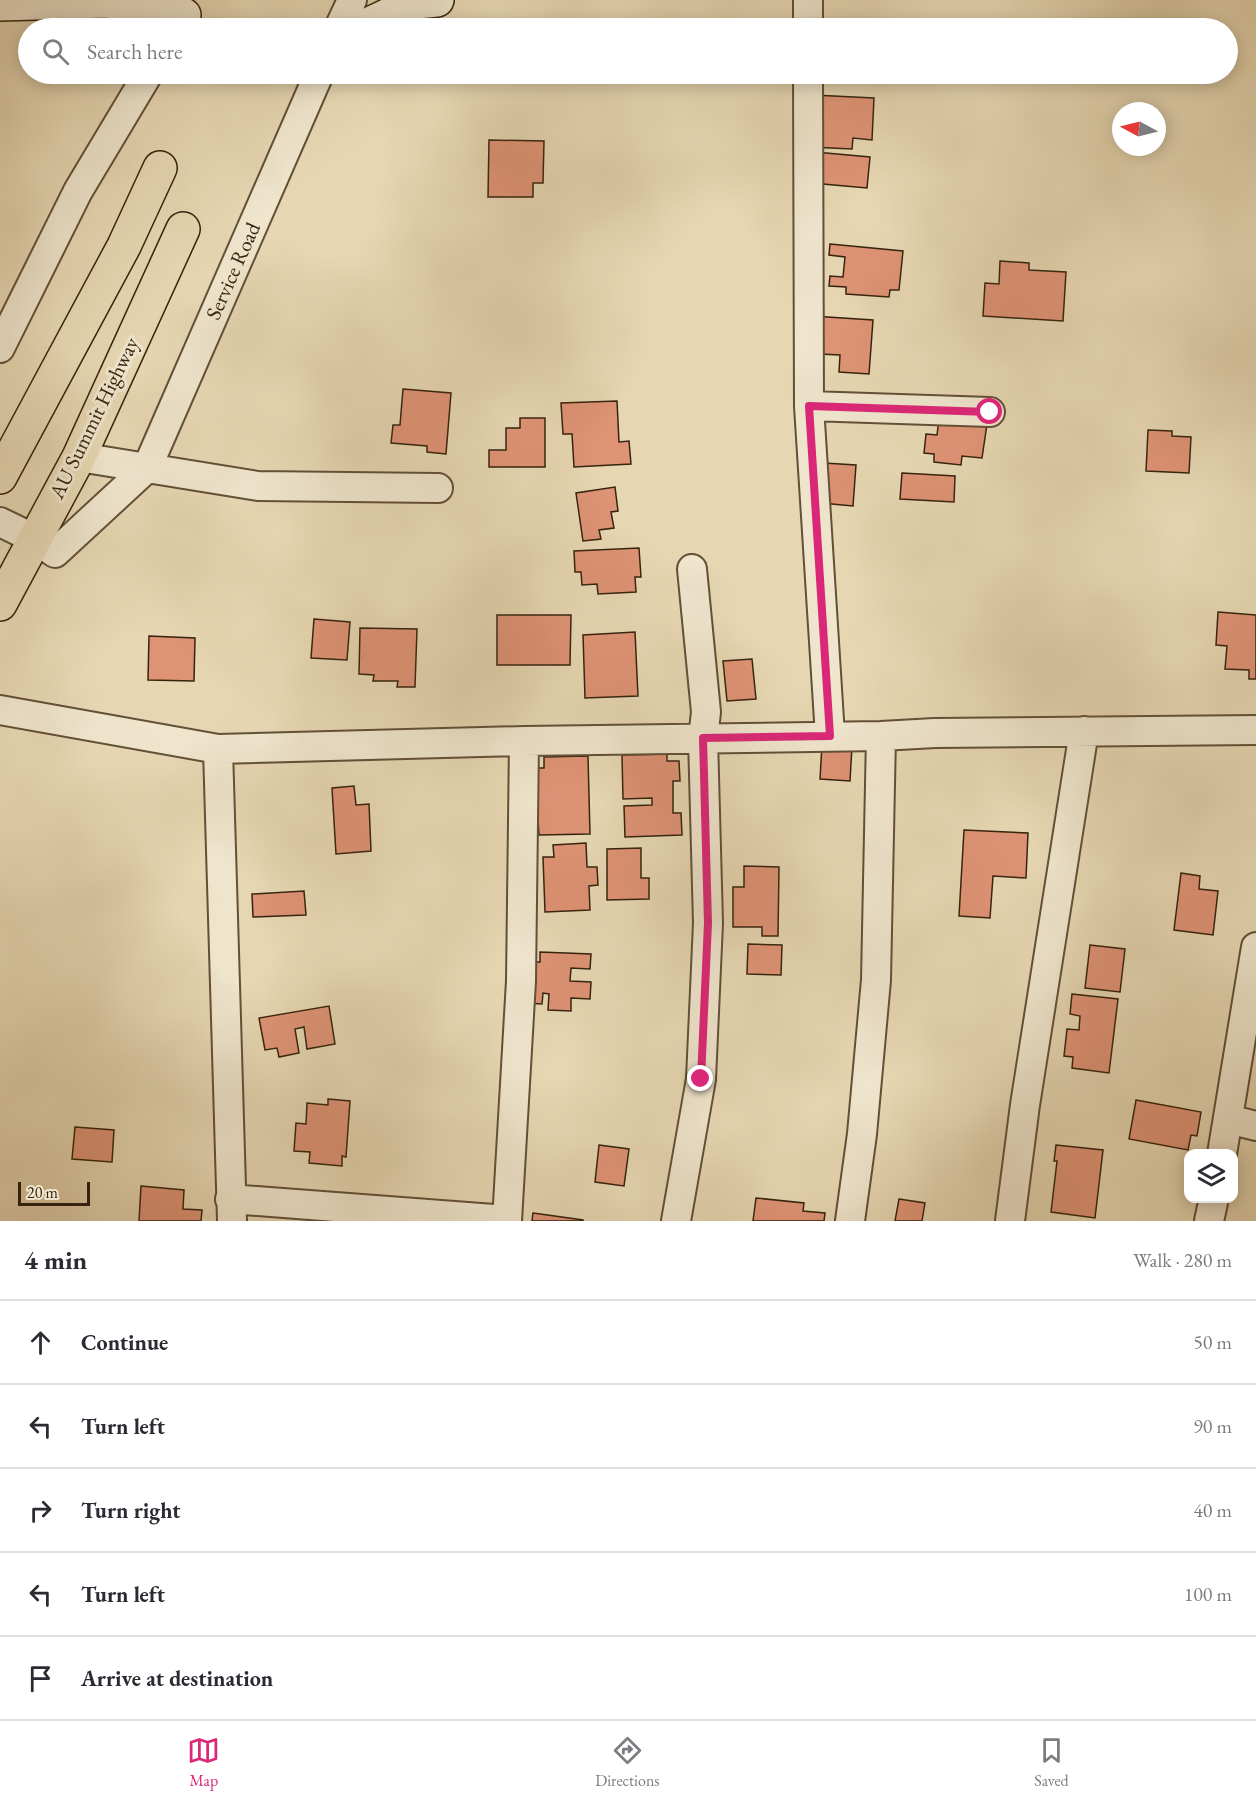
<!DOCTYPE html>
<html lang="en">
<head>
<meta charset="utf-8">
<style>
  body { margin:0; font-family:"EB Garamond",serif; background:#f7f7f7; color:#2b2b33 }
  .controls { position:absolute; right:18px; bottom:18px; display:grid; overflow:hidden; border-radius:12px; box-shadow:0 3px 15px #0003 }
  .controls button { width:54px; height:54px; display:grid; place-items:center; padding:0; border:0; border-bottom:2px solid #e1e1e2; background:#fff; color:#2b2b33; font:30px sans-serif }
  .compass { position:absolute; left:1112px; top:102px; width:54px; height:54px; border-radius:50%; background:#fff; box-shadow:0 3px 15px #0003; rotate:277deg }
  .scale { position:absolute; left:18px; bottom:15px; width:72px; box-sizing:border-box; padding-left:6px; border:3px solid #36230e; border-top:0; font-size:16px; line-height:21px; white-space:nowrap; color:#36230e; -webkit-text-stroke:4px #efe5cd; paint-order:stroke }
  .stop { position:absolute; width:18px; height:18px; margin:-14px; border:4px solid #db2777; border-radius:50%; background:#fff }
  .stop.end { background:#db2777; border-color:#fff; box-shadow:0 2px 6px #0008 }
  .list { margin:0; padding:0; list-style:none }
  h2 { display:flex; justify-content:space-between; align-items:center; height:78px; margin:0; padding:0 24px; font-size:26px }
  h2 small { font-size:20px; font-weight:400; color:#7c7c81 }
  .list li { display:grid; grid-template-columns:39px 1fr auto; gap:18px; align-items:center; box-sizing:border-box; height:84px; padding:0 24px; border-top:2px solid #e1e1e2 }
  .list b { display:block; font-size:22px; white-space:nowrap }
  .list em { font-size:20px; font-style:normal; color:#7c7c81 }
  .icon { flex:none; width:33px; height:33px; fill:none; stroke:currentColor; stroke-width:2; stroke-linecap:round; stroke-linejoin:round }
  .map { position:relative; flex:none; width:1256px; height:1221px; overflow:hidden }
  .search { position:absolute; background:#fff; box-shadow:0 3px 15px #0003; left:18px; right:18px; top:18px; height:66px; display:flex; align-items:center; gap:15px; box-sizing:border-box; padding:0 21px; border-radius:33px; color:#7c7c81; font-size:22px }
  .sheet { height:498px; background:#fff }
  nav { display:flex; justify-content:space-around; align-items:center; box-sizing:border-box; height:84px; border-top:2px solid #e1e1e2; background:#fff; font-size:16px; color:#7c7c81 }
  nav a { display:grid; justify-items:center; gap:3px }
  nav .on { color:#db2777 }
  .map>svg:first-child { display:block }
  .building { fill:#de9375; stroke:#36230e; stroke-width:1.5 }
  .lines { fill:none; stroke-linecap:round; stroke-linejoin:round }
  .street-casing { stroke:#625037; stroke-width:32 }
  .secondary-casing { stroke:#36230e; stroke-width:36 }
  .primary-casing { stroke:#36230e; stroke-width:36 }
  .street { stroke:#efe5cd; stroke-width:28 }
  .secondary { stroke:#efe5cd; stroke-width:33 }
  .primary { stroke:#e6d7b2; stroke-width:33 }
  .route { stroke:#db2777; stroke-width:8 }
  .labels { text-anchor:middle; stroke-width:6; stroke-linejoin:round; paint-order:stroke }
  .street-label { font-size:21px; fill:#36230e; stroke:#efe5cd }
</style>
</head>
<body>
<div class="map">
<svg width="1256" height="1221" viewBox="0 0 1256 1221">
  <rect width="100%" height="100%" fill="#e6d7b2"/>
  <filter id="stains"><feTurbulence type="fractalNoise" baseFrequency=".00333" numOctaves="4"/><feColorMatrix values="0 0 0 0 .2 0 0 0 0 .09 0 0 0 0 .02 0 0 0 .5 -.17"/></filter>
  <radialGradient id="worn" r=".72"><stop offset=".6" stop-color="#630" stop-opacity="0"/><stop offset="1" stop-color="#630" stop-opacity=".3"/></radialGradient>
  <path class="building" d="M813 95 874 98 872 140 853 138 852 149 810 147Z
    M489 140 544 141 543 183H533V197H488Z
    M815 152 870 157 867 188 812 183Z
    M830 244 903 251 899 290H890L889 297 846 294V287L829 286 830 276 843 277 845 257 829 255Z
    M1000 261 1029 263V270L1066 272 1063 321 983 316 985 283 999 284Z
    M812 316 873 320 869 374 839 372 840 355 820 354Z
    M403 389 451 393 446 454 427 452V446L391 443 393 425H400Z
    M617 401 619 442 629 441 631 464 574 467 572 434H563L561 403Z
    M520 418H545V467H489V450H506V428H520Z
    M939 419 987 424 982 458 962 456 961 465 934 462V454L924 453 926 434 937 435Z
    M1148 430 1172 431V436L1191 437 1189 473 1146 471Z
    M824 463 856 465 853 506 821 503Z
    M902 473 955 476 954 502 900 499Z
    M615 487 618 511 611 512 614 528 599 530 601 539 583 541 576 493Z
    M639 548 641 577H635L636 592 598 594 597 584 582 585 581 572H575L574 551Z
    M1218 612 1256 615V679H1249V670L1225 669 1227 646 1216 645Z
    M497 615H571L570 665H497Z
    M314 619 350 622 347 660 311 658Z
    M360 628 417 629 415 687H397L398 681H373L374 675 359 674Z
    M635 632 638 696 585 698 583 635Z
    M149 636 195 638 194 681 148 680Z
    M752 659 756 699 727 701 723 661Z
    M822 744 852 746 850 781 820 779Z
    M667 754V761H679L680 781H673V813H681L682 835 625 837 624 806 652 805V798L623 799 622 755Z
    M588 756 590 834 539 835 538 820 532 821 531 768H544V757Z
    M354 786 356 805 369 804 371 851 336 854 332 788Z
    M964 830 1028 833 1026 878 993 876 990 918 959 916Z
    M586 843 587 867H597L598 885 589 886 590 910 545 912 543 857H554L553 845Z
    M641 848V878H649V899L607 900V849Z
    M744 866 779 867 778 936H762V927H733V887H744Z
    M1181 873 1200 876 1199 889 1218 891 1213 935 1174 930Z
    M304 891 306 915 253 917 252 894Z
    M748 944 782 945 781 975 747 974Z
    M1090 945 1125 949 1120 992 1085 988Z
    M540 952 591 954 590 969 571 968 570 981 591 982 590 999 571 998V1011L548 1010 549 994 543 993 542 1004 527 1003 530 962H540Z
    M1072 994 1118 999 1109 1073 1072 1068 1073 1057 1064 1056 1067 1029 1079 1030 1080 1016 1070 1014Z
    M329 1006 335 1044 307 1049 304 1027 295 1029 299 1053 279 1057 277 1048 265 1050 259 1018Z
    M328 1099 350 1101 346 1157 342 1156V1166L309 1163 310 1152 294 1151 296 1123 306 1124 307 1103 328 1105Z
    M1136 1100 1201 1112 1197 1136 1191 1135 1188 1150 1129 1139Z
    M75 1127 114 1130 112 1162 72 1159Z
    M599 1145 629 1149 624 1186 595 1182Z
    M1056 1145 1103 1150 1095 1218 1051 1212 1057 1161H1054Z
    M141 1186 184 1190 183 1209 202 1210 201 1221H139Z
    M756 1198 804 1203 803 1211 825 1213 824 1221H753Z
    M899 1199 925 1203 922 1221H895Z
    M533 1213 583 1220V1221H532Z"/>
  <g class="lines">
    <g class="street-casing">
      <path id="street" d="M808 0V28
        M339 28 352 0
        M808 74 809 406 830 736
        M0 348 78 191 148 74
        M809 406 990 412
        M79 457 258 486 438 488
        M0 522 35 539 55 553 147 468 319 74
        M0 710 218 749 524 741 881 736 935 733 1256 730
        M218 749 232 1221
        M1228 1119 1256 1126
        M1222 1154 1256 947
        M230 1199 507 1220
        M507 1221 521 981 524 741
        M676 1221 701 1079 708 923 703 738 706 712 692 569
        M850 1221 862 1134 876 980 881 736
        M1010 1221 1025 1105 1084 731
        M1209 1221 1214 1198"/>
    </g>
    <g class="secondary-casing">
      <path id="secondary" d="M0 4 107 1 184 15
        M361 28 416 2 437 0"/>
    </g>
    <g class="primary-casing">
      <path id="primary" d="M0 477 124 246 160 168
        M0 604 79 457 183 229"/>
    </g>
    <use href="#street" class="street"/>
    <use href="#secondary" class="secondary"/>
    <use href="#primary" class="primary"/>
  </g>
  <g class="lines">
    <path class="route" d="M701 1079 708 923 703 738 830 736 809 406 990 412"/>
  </g>
  <g class="labels">
    <g class="street-label">
      <text transform="translate(233 271) rotate(-66)" y="7">Service Road</text>
      <text transform="translate(94 418) rotate(-64)" y="7">AU Summit Highway</text>
    </g>
  </g>
  <rect width="100%" height="100%" filter="url(#stains)"/>
  <rect width="100%" height="100%" fill="url(#worn)"/>
</svg>
<div class="controls">
<button><svg class="icon" aria-label="layers" viewBox="0 0 24 24"><path d="M12 4l9 5-9 5-9-5zM3 14l9 5 9-5"/></svg></button>
</div>
<svg class="compass" viewBox="-18 -18 36 36"><path d="M0-13l5 13h-10z" fill="#e53935"/><path d="M0 13l5-13h-10z" fill="#7c7c81"/></svg>
<div class="scale">20 m</div>
<div class="stop" style="left:990px;top:412px"></div>
<div class="stop end" style="left:701px;top:1079px"></div>
<div class="search"><svg class="icon" aria-label="search" viewBox="0 0 24 24"><circle cx="10" cy="10" r="6"/><path d="M15 15l6 6"/></svg>Search here</div>
</div>
<section class="sheet">
<h2>4 min<small>Walk · 280 m</small></h2>
<ul class="list">
<li><svg class="icon" aria-label="ahead" viewBox="0 0 24 24"><path d="M12 20V5M6 11l6-6 6 6"/></svg><div><b>Continue</b></div><em>50 m</em></li>
<li><svg class="icon" aria-label="left" viewBox="0 0 24 24"><path d="M17 20v-9H6M10 6l-5 5 5 5"/></svg><div><b>Turn left</b></div><em>90 m</em></li>
<li><svg class="icon" aria-label="right" viewBox="0 0 24 24"><path d="M7 20v-9h11M14 6l5 5-5 5"/></svg><div><b>Turn right</b></div><em>40 m</em></li>
<li><svg class="icon" aria-label="left" viewBox="0 0 24 24"><path d="M17 20v-9H6M10 6l-5 5 5 5"/></svg><div><b>Turn left</b></div><em>100 m</em></li>
<li><svg class="icon" aria-label="arrive" viewBox="0 0 24 24"><path d="M6 21V4h12l-3 4 3 4H6"/></svg><div><b>Arrive at destination</b></div></li>
</ul>
</section>
<nav>
<a class="on"><svg class="icon" aria-label="map" viewBox="0 0 24 24"><path d="M3 6l6-2 6 2 6-2v14l-6 2-6-2-6 2zM9 4v14M15 6v14"/></svg>Map</a>
<a><svg class="icon" aria-label="directions" viewBox="0 0 24 24"><path d="M12 3l9 9-9 9-9-9zM9 14v-3h6M13 9l2 2-2 2"/></svg>Directions</a>
<a><svg class="icon" aria-label="saved" viewBox="0 0 24 24"><path d="M7 4h10v16l-5-4-5 4z"/></svg>Saved</a>
</nav>
</body>
</html>
